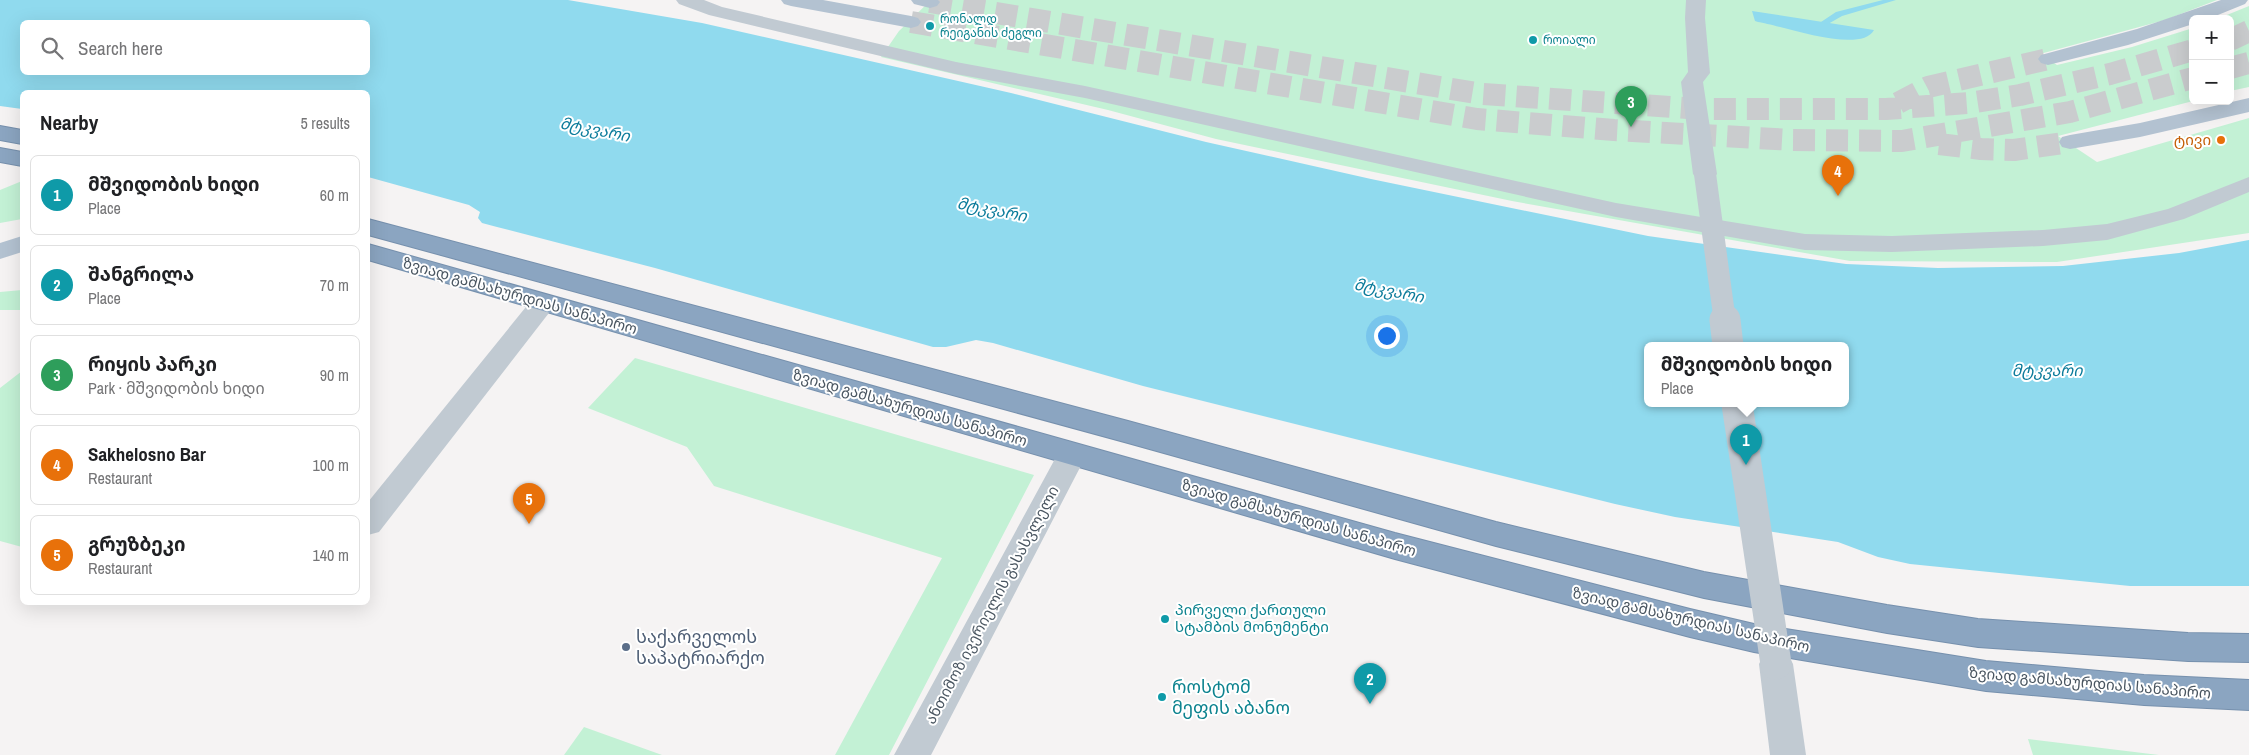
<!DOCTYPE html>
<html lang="en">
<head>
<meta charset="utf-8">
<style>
  body { margin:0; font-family:"Archivo Narrow","Noto Sans Georgian",sans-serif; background:#f2f2f2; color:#202124 }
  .controls { position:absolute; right:15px; top:15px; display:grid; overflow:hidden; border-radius:8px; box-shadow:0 5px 20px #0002 }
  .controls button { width:45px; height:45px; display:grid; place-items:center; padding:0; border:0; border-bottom:1px solid #e0e0e0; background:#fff; color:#202124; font:25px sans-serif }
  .you { position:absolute; left:1386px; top:335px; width:18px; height:18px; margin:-12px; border:4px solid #fff; border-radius:50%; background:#1a73e8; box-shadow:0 0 0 8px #1a73e833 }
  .badge { display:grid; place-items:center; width:32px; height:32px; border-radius:50%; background:#0b8043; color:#fff; font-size:16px; font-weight:700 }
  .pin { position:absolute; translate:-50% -41px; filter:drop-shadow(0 1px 2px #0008) }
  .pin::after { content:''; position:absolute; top:26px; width:18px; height:15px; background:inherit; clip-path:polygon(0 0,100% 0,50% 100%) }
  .popup { position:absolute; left:1644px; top:342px; width:205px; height:65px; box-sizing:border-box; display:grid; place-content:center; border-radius:8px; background:#fff; filter:drop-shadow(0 1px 4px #0005); font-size:16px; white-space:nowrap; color:#757577 }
  .popup b { font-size:19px; color:#202124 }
  .popup::after { content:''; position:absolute; left:50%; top:100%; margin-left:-10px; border:10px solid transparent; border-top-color:#fff }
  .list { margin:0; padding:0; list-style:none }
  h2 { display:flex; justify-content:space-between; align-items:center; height:65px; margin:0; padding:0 20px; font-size:21px }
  h2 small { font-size:16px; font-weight:400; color:#757577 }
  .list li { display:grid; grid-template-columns:32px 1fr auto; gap:15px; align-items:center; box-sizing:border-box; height:80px; margin:0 10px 10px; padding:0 10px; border:1px solid #e0e0e0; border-radius:8px }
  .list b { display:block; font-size:19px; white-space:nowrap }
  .list p { margin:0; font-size:16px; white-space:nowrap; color:#757577 }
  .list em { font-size:16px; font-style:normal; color:#757577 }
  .icon { flex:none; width:28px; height:28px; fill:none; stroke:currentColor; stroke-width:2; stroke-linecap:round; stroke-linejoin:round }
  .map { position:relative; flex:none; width:2249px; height:755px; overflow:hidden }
  .search { position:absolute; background:#fff; box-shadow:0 5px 20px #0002; left:20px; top:20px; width:350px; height:55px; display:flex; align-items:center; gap:12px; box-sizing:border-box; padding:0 18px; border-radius:8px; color:#757577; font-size:19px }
  .panel { position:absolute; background:#fff; box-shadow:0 5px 20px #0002; left:20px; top:90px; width:350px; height:515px; border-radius:8px }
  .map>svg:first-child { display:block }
  .green { fill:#c3f1d5 }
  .water { fill:#90daee; fill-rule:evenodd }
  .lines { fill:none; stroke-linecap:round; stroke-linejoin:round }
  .stream { fill:#90daee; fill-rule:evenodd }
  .major-tunnel { stroke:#caccce; stroke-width:22; stroke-dasharray:22 11; stroke-linecap:butt }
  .highway-casing { stroke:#7690ad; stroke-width:2 }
  .minor { fill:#c1cad2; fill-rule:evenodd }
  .major { fill:#b3c2d1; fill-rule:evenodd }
  .highway { fill:#8ba5c1; fill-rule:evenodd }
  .minor-bridge-far1 { stroke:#c1cad2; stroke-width:22 }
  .minor-bridge { stroke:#c1cad2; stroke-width:31 }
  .culture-dot { fill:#0f9aa8; stroke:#fff; stroke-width:2 }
  .food-dot { fill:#e8710a; stroke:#fff; stroke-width:2 }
  .service-dot { fill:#5c6f8a; stroke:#fff; stroke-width:2 }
  .labels { text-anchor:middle; stroke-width:4; stroke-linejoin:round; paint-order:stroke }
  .far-culture-label { font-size:12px; fill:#0d838f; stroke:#fff; text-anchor:start }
  .food-label { font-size:15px; fill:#c56008; stroke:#fff; text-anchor:end }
  .street-label { font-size:15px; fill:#4a5661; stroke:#fff }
  .culture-label { font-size:15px; fill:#0d838f; stroke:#fff; text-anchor:start }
  .water-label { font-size:16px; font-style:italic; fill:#0c7c9b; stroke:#fff }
  .near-service-label { font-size:18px; fill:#4e5e75; stroke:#fff; text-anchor:start }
  .near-culture-label { font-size:18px; fill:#0d838f; stroke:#fff; text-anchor:start }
</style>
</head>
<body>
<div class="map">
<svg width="2249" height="755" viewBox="0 0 2249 755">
  <rect width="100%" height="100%" fill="#f5f3f3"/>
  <path class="green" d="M931 0H2217L2165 20 2040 54 2057 65 2132 47 2193 28V101L2058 136 2097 162 2249 118V233L2057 262 1850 261 1512 201 1216 139 1108 110 881 57 899 31Z
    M2249 6V87L2230 91V19H2217Z
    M22 181V219L0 223V190Z
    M22 290V310H0V292Z
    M635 358 1034 475 889 755H835L942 558 714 486 687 447 588 408Z
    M22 371V547L0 541V388Z
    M584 727 662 755H564Z
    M2028 739 2159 755H2033Z"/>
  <path class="water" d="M0 0H568L702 23 1011 93 1206 142 1371 179 1648 236 1846 264 1938 268 2063 266 2179 253 2249 240V586H2130L1910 564 1878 557 1838 542 1675 517 1615 504 1143 386 993 343 976 340 946 347H933L655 268 497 227 482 223 478 218 480 212 469 205 368 177V92H22V109L0 106ZM22 22H368V72H22ZM1647 346H1845V404H1647Z
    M1752 11 1874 30C1861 55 1780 25 1758 22L1755 21Z"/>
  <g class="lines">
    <path class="stream" d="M1883 0H1896L1842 16 1828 24 1821 22 1836 12Z"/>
    <path class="major-tunnel" d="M930 2 1482 94 1701 109H1886L1968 103 2020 95 2110 74 2193 50
      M911 22 1477 119 1614 130 1793 140 1902 141 2070 112 2193 78
      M2230 40 2249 31
      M2230 68 2249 63
      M1898 103 1928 87 2048 59
      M1939 144 1981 149 2014 150 2070 142"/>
    <g class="highway-casing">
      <path id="highway" d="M0 126 22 130V144L0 140Z
        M0 148 22 152V166L0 162Z
        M368 219 1128 421 1496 522 1704 572 1887 605 1978 619 2188 633 2249 634V662L2188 661 1978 647 1887 633 1704 598 1496 546 1128 443 368 235Z
        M368 244 1395 533 1690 609 1754 624 1986 661 2144 675 2249 680V710L2144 705 1986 691 1754 652 1690 637 1395 559 368 260Z"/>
    </g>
    <path class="minor" d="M676 0H704L722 7 956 62 1085 86 1616 203 1805 234 1892 236 2043 230 2107 224 2168 209 2249 177V192L2184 219 2107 240 2043 246 1892 252 1805 250 1616 217 1085 98 956 74 709 15 679 4Z
      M1686 0H1706L1705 18 1710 73 1703 82 1717 174 1713 179 1705 181 1697 179 1693 174 1681 82 1688 72 1685 18Z
      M543 294 552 297 556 303 552 309 379 532 368 535V502L534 297Z
      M1072 443 1082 446 1087 454 931 755H894L1062 446Z
      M1776 649 1788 654 1793 664 1806 755H1770L1759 664 1764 654Z"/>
    <path class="major" d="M781 0H823L911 16 918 18 921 22 918 26 911 28 791 6 784 4Z
      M911 0H938L940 2 937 6 930 8 914 4Z
      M2221 0H2248L2245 4 2208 19H2193V24L2128 45 2048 65 2041 63 2038 59 2041 55 2137 29Z
      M2249 98V112L2140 137 2070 149 2062 147 2059 142 2062 137 2070 135 2140 123Z
      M22 236V252L0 259V243Z"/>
    <use href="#highway" class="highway"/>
    <path class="minor-bridge-far1" d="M1705 174 1725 322"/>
    <path class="minor-bridge" d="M1725 320 1728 346
      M1737 404 1776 664"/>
  </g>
  <g class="culture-dot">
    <circle cx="930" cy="26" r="5"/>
    <circle cx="1533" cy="40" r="5"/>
    <circle cx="1165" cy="619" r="5"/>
    <circle cx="1162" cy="697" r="5"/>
  </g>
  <circle class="food-dot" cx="2221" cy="140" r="5"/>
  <circle class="service-dot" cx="626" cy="647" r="5"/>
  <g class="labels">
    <g class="far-culture-label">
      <text x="940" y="23">რონალდ<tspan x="940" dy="14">რეიგანის ძეგლი</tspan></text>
      <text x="1543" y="44">როიალი</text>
    </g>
    <g class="food-label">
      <text x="2211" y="145">ტივი</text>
    </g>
    <g class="street-label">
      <text transform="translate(520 296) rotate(16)" y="5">ზვიად გამსახურდიას სანაპირო</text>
      <text transform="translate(910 408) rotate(16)" y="5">ზვიად გამსახურდიას სანაპირო</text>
      <text transform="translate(1299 518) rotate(16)" y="5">ზვიად გამსახურდიას სანაპირო</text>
      <text transform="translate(992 605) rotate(-62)" y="5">ანთიმოზ ივერიელის გასასვლელი</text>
      <text transform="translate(1691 620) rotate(13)" y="5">ზვიად გამსახურდიას სანაპირო</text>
      <text transform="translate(2090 683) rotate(5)" y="5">ზვიად გამსახურდიას სანაპირო</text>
    </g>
    <g class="culture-label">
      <text x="1175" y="615">პირველი ქართული<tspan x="1175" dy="17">სტამბის მონუმენტი</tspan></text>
    </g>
    <g class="water-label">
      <text transform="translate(595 129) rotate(11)" y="6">მტკვარი</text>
      <text transform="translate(992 209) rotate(11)" y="6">მტკვარი</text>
      <text transform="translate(1389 290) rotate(11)" y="6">მტკვარი</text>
      <text x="2047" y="376">მტკვარი</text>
    </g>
    <g class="near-service-label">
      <text x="636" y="643">საქარველოს<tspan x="636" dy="21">საპატრიარქო</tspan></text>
    </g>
    <g class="near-culture-label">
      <text x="1172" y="693">როსტომ<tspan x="1172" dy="21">მეფის აბანო</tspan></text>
    </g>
  </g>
</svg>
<div class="controls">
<button>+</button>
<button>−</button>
</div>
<div class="you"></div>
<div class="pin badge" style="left:1746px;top:465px;background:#0f9aa8">1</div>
<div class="popup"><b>მშვიდობის ხიდი</b>Place</div>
<div class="pin badge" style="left:1370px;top:704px;background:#0f9aa8">2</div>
<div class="pin badge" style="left:1631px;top:127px;background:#2e9e5b">3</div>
<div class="pin badge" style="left:1838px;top:196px;background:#e8710a">4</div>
<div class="pin badge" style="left:529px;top:524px;background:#e8710a">5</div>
<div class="search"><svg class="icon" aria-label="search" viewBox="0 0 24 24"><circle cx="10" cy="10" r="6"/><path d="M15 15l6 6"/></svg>Search here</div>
<section class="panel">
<h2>Nearby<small>5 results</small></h2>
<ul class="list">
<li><span class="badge" style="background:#0f9aa8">1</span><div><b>მშვიდობის ხიდი</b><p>Place</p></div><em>60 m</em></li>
<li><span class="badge" style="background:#0f9aa8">2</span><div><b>შანგრილა</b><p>Place</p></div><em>70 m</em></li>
<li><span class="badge" style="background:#2e9e5b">3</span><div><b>რიყის პარკი</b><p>Park · მშვიდობის ხიდი</p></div><em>90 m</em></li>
<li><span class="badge" style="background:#e8710a">4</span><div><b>Sakhelosno Bar</b><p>Restaurant</p></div><em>100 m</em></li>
<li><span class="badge" style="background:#e8710a">5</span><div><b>გრუზბეკი</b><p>Restaurant</p></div><em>140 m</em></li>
</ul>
</section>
</div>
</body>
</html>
